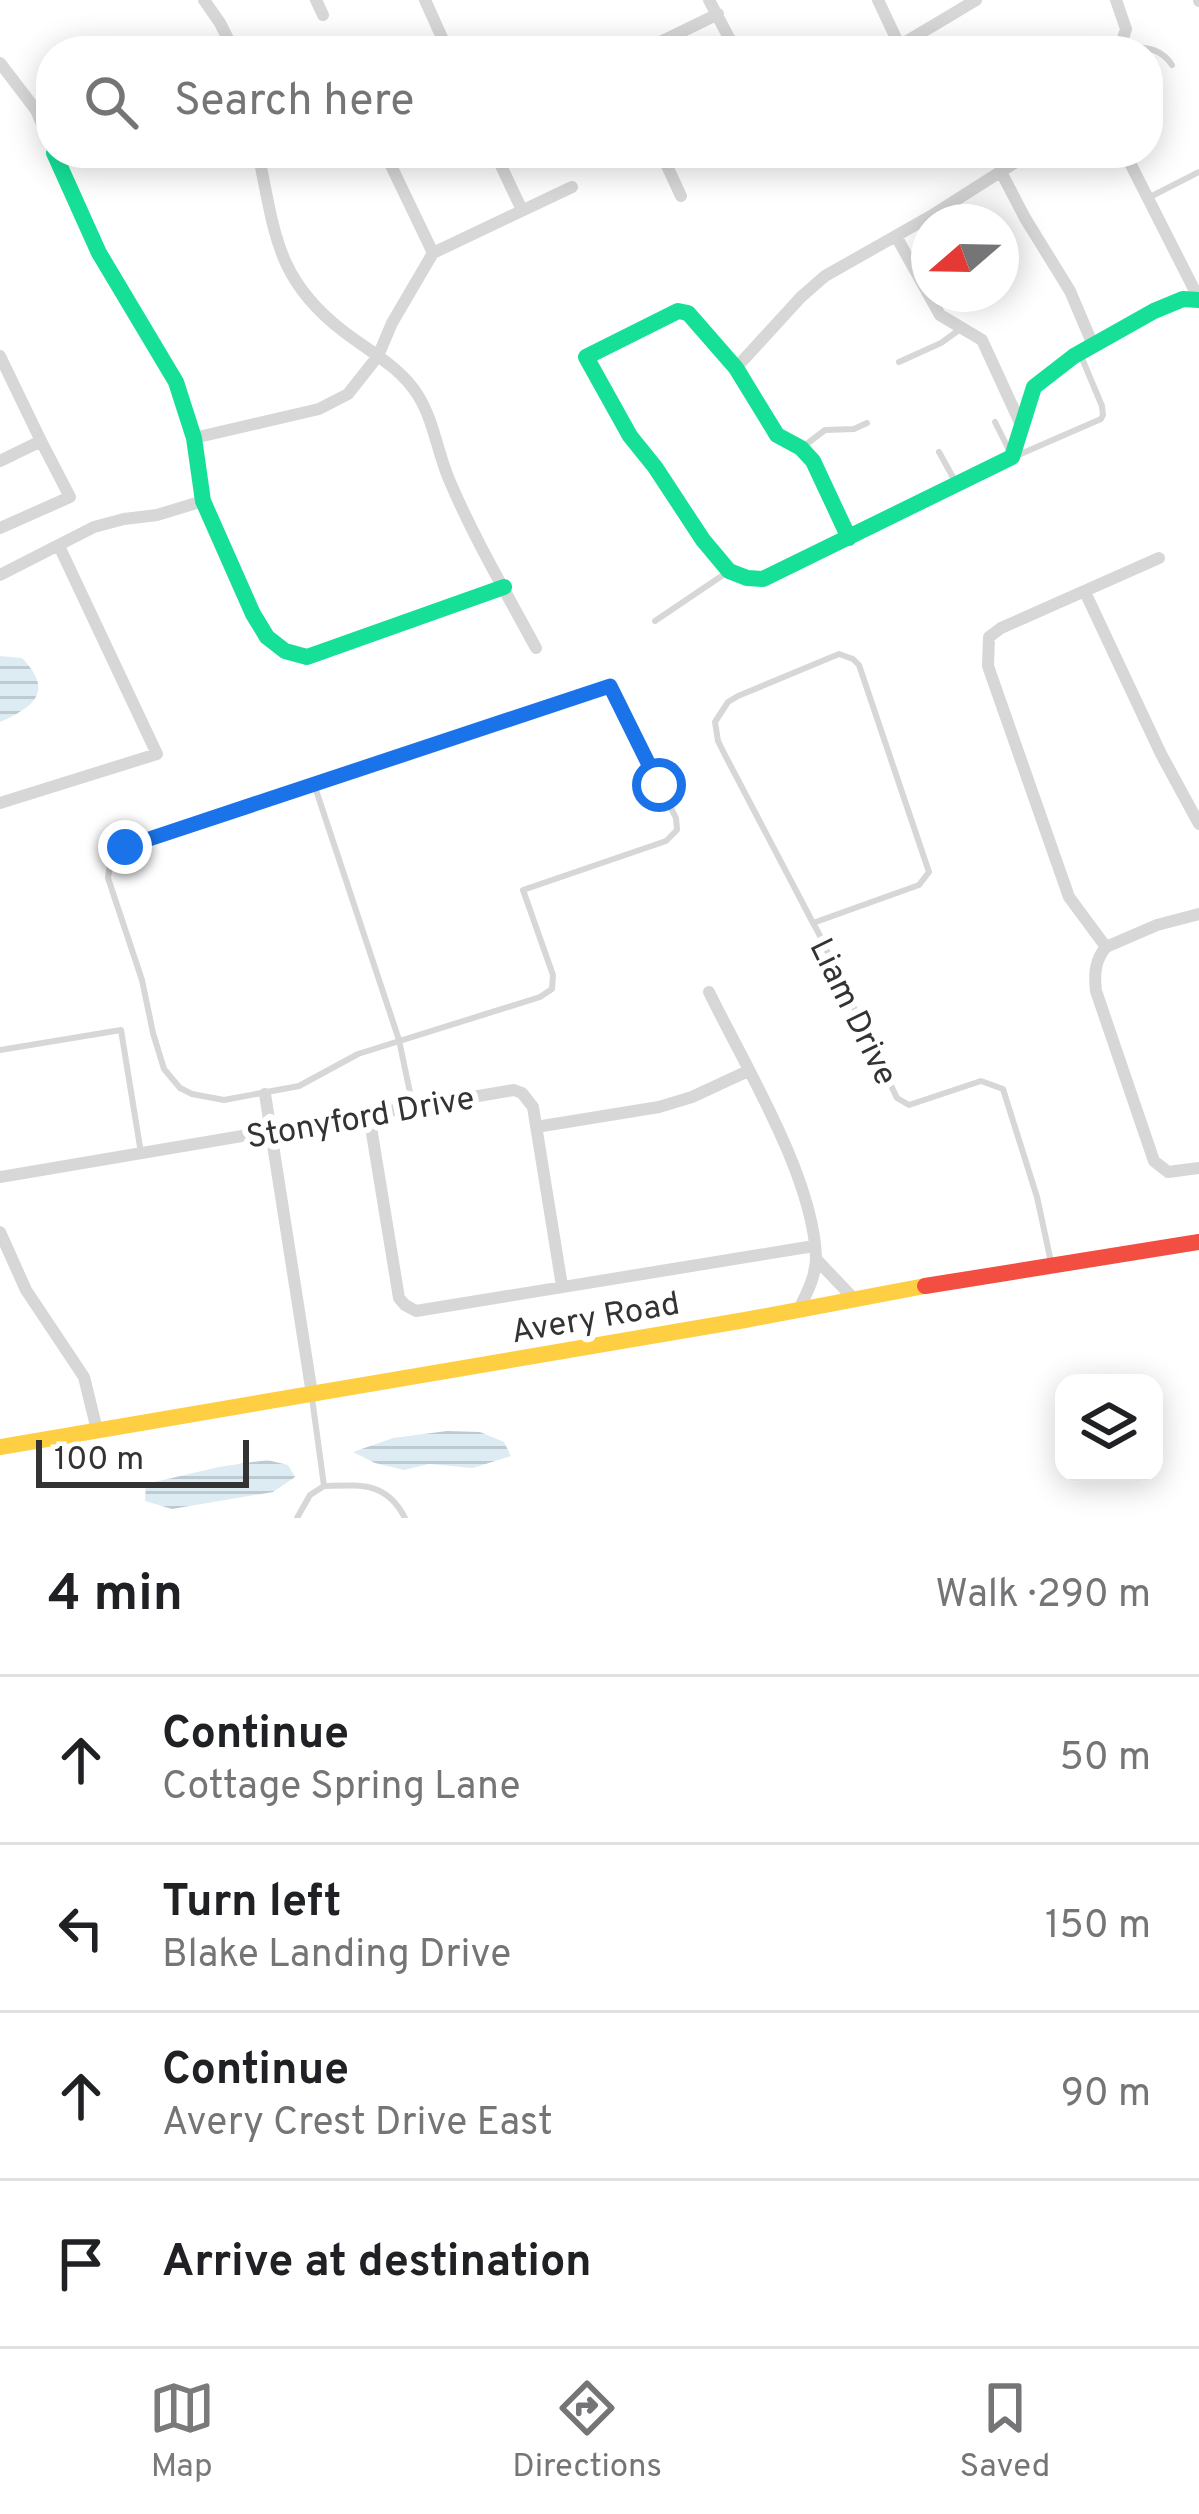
<!DOCTYPE html>
<html lang="en">
<head>
<meta charset="utf-8">
<style>
  body { margin:0; font-family:Overpass,sans-serif; background:#f2f2f2; color:#202124 }
  .controls { position:absolute; right:36px; bottom:36px; display:grid; overflow:hidden; border-radius:24px; box-shadow:0 6px 30px #0003 }
  .controls button { width:108px; height:108px; display:grid; place-items:center; padding:0; border:0; border-bottom:3px solid #e0e0e0; background:#fff; color:#202124; font:60px sans-serif }
  .compass { position:absolute; left:911px; top:204px; width:108px; height:108px; border-radius:50%; background:#fff; box-shadow:0 6px 30px #0003; rotate:250deg }
  .scale { position:absolute; left:36px; bottom:30px; width:213px; box-sizing:border-box; padding-left:12px; border:6px solid #333; border-top:0; font-size:33px; line-height:42px; white-space:nowrap; color:#333; -webkit-text-stroke:9px #fff; paint-order:stroke }
  .stop { position:absolute; width:36px; height:36px; margin:-27px; border:9px solid #1a73e8; border-radius:50%; background:#fff }
  .stop.end { background:#1a73e8; border-color:#fff; box-shadow:0 3px 12px #0008 }
  .list { margin:0; padding:0; list-style:none }
  h2 { display:flex; justify-content:space-between; align-items:center; height:156px; margin:0; padding:0 48px; font-size:51px }
  h2 small { font-size:39px; font-weight:400; color:#757577 }
  .list li { display:grid; grid-template-columns:78px 1fr auto; gap:36px; align-items:center; box-sizing:border-box; height:168px; padding:0 48px; border-top:3px solid #e0e0e0 }
  .list b { display:block; font-size:45px; white-space:nowrap }
  .list p { margin:0; font-size:39px; white-space:nowrap; color:#757577 }
  .list em { font-size:39px; font-style:normal; color:#757577 }
  .icon { flex:none; width:66px; height:66px; fill:none; stroke:currentColor; stroke-width:2; stroke-linecap:round; stroke-linejoin:round }
  .map { position:relative; flex:none; width:1199px; height:1518px; overflow:hidden }
  .search { position:absolute; background:#fff; box-shadow:0 6px 30px #0003; left:36px; right:36px; top:36px; height:132px; display:flex; align-items:center; gap:30px; box-sizing:border-box; padding:0 42px; border-radius:48px; color:#757577; font-size:45px }
  .sheet { height:828px; background:#fff }
  nav { display:flex; justify-content:space-around; align-items:center; box-sizing:border-box; height:168px; border-top:3px solid #e0e0e0; background:#fff; font-size:33px; color:#757577 }
  nav a { display:grid; justify-items:center; gap:6px }
  nav .on { color:#7a7a7a }
  .map>svg:first-child { display:block }
  .water { fill:url(#water-rules) }
  .lines { fill:none; stroke-linecap:round; stroke-linejoin:round }
  .lane { stroke:#d7d7d7; stroke-width:6 }
  .street { stroke:#d7d7d7; stroke-width:12 }
  .fast { stroke:#16e098; stroke-width:16 }
  .slow { stroke:#ffcf43; stroke-width:16 }
  .jam { stroke:#f24e42; stroke-width:16 }
  .route { stroke:#1a73e8; stroke-width:15 }
  .labels { text-anchor:middle; stroke-width:12; stroke-linejoin:round; paint-order:stroke }
  .street-label { font-size:33px; fill:#333; stroke:#fff }
</style>
</head>
<body>
<div class="map">
<svg width="1199" height="1518" viewBox="0 0 1199 1518">
  <defs>
    <pattern id="water-rules" width="6" height="5" patternUnits="userSpaceOnUse" patternTransform="scale(3)"><rect width="6" height="5" fill="#ddebf3"/><path d="M0 2.5h6" fill="none" stroke="#becad1"/></pattern>
  </defs>
  <rect width="100%" height="100%" fill="#fff"/>
  <path class="water" d="M0 656 22 658C55 692 33 707 0 722Z
    M447 1431 480 1432 504 1442 511 1456 473 1468 429 1464 404 1470 375 1463 353 1452 393 1438Z
    M267 1460 288 1465 295 1477 273 1492 172 1509 145 1501 146 1484 219 1467Z"/>
  <g class="lines">
    <path class="lane" d="M1121 45C1142 48 1160 46 1172 65
      M1148 198 1199 172
      M899 362 941 343 959 330
      M995 422 1008 448
      M804 446 825 430 854 429 867 423
      M939 452 955 481
      M1016 456 1101 419 1103 415 1102 406 1081 356
      M655 621 726 573
      M610 686 676 818 677 830 666 841 523 890 553 975 552 989 540 997 358 1054 299 1086 224 1100 192 1094 180 1088 164 1069 153 1033 142 980 108 878 111 857 116 851Z
      M314 784 399 1040 413 1107
      M813 923 919 885 929 872 859 665 853 659 839 654 738 696 728 702 715 722 718 741 725 755 813 923 818 932 897 1098 909 1105 981 1081 1003 1089 1037 1197 1051 1262
      M0 1050 121 1030 141 1153
      M312 1398 324 1486
      M324 1486C360 1485 386 1481 405 1518
      M297 1518 310 1495 324 1486"/>
    <path class="street" d="M204 0 220 23 234 51
      M316 0 323 15
      M425 0 448 51
      M709 0 736 51
      M878 0 902 51
      M1116 0 1126 29 1119 51
      M1199 0V1
      M899 46 976 0
      M642 51 718 14
      M0 63 36 110 51 146
      M258 153C275 230 274 278 343 331 370 352 401 367 419 397 435 424 438 456 451 484 475 540 507 594 536 648
      M385 153 433 253
      M495 153 522 210
      M661 153 681 196
      M1125 153 1199 299
      M1001 172 1025 218 1070 291 1093 345
      M896 236 940 315 982 340 1022 427
      M0 356 41 441
      M736 368 801 297 825 276 931 216 1030 153
      M194 438 319 409 348 394 378 356 392 323 433 253 572 187
      M0 461 41 441 70 497 0 528
      M0 575 94 527 124 519 157 515 203 501
      M1085 592 1161 754 1199 824
      M0 803 157 754 59 546
      M1106 947 1069 897 988 666 989 637 1001 628 1159 558
      M1106 947C1095 960 1094 974 1096 991L1154 1161 1168 1172 1199 1168
      M1106 947 1157 925 1199 914
      M709 992C745 1066 813 1176 816 1257 816 1276 807 1293 799 1309
      M265 1094 312 1394
      M369 1115 399 1298 405 1305 416 1311 814 1246
      M536 1127 659 1107 692 1097 748 1071
      M0 1177 514 1090 522 1093 533 1107 562 1286
      M0 1232 26 1290 84 1377 97 1430
      M816 1259 854 1299"/>
    <path class="fast" d="M54 153 99 253 176 382 194 438 203 501 253 614 267 637 285 651 307 657 504 587
      M849 538 813 461 801 448 777 435 736 368 688 313 678 311 586 357 630 436 655 467 703 540 729 571 747 578 763 579 1012 457 1034 387 1074 356 1154 311 1183 299 1199 300"/>
    <path class="slow" d="M0 1447 745 1320 925 1286"/>
    <path class="jam" d="M925 1286 1199 1242"/>
  </g>
  <g class="lines">
    <path class="route" d="M125 847 610 686 659 785"/>
  </g>
  <g class="labels">
    <g class="street-label">
      <text transform="translate(855 1011) rotate(64)" y="12">Liam Drive</text>
      <text transform="translate(360 1116) rotate(-10)" y="12">Stonyford Drive</text>
      <text transform="translate(595 1316) rotate(-10)" y="12">Avery Road</text>
    </g>
  </g>
</svg>
<div class="controls">
<button><svg class="icon" aria-label="layers" viewBox="0 0 24 24"><path d="M12 4l9 5-9 5-9-5zM3 14l9 5 9-5"/></svg></button>
</div>
<svg class="compass" viewBox="-18 -18 36 36"><path d="M0-13l5 13h-10z" fill="#e53935"/><path d="M0 13l5-13h-10z" fill="#757577"/></svg>
<div class="scale">100 m</div>
<div class="stop" style="left:659px;top:785px"></div>
<div class="stop end" style="left:125px;top:847px"></div>
<div class="search"><svg class="icon" aria-label="search" viewBox="0 0 24 24"><circle cx="10" cy="10" r="6"/><path d="M15 15l6 6"/></svg>Search here</div>
</div>
<section class="sheet">
<h2>4 min<small>Walk · 290 m</small></h2>
<ul class="list">
<li><svg class="icon" aria-label="ahead" viewBox="0 0 24 24"><path d="M12 20V5M6 11l6-6 6 6"/></svg><div><b>Continue</b><p>Cottage Spring Lane</p></div><em>50 m</em></li>
<li><svg class="icon" aria-label="left" viewBox="0 0 24 24"><path d="M17 20v-9H6M10 6l-5 5 5 5"/></svg><div><b>Turn left</b><p>Blake Landing Drive</p></div><em>150 m</em></li>
<li><svg class="icon" aria-label="ahead" viewBox="0 0 24 24"><path d="M12 20V5M6 11l6-6 6 6"/></svg><div><b>Continue</b><p>Avery Crest Drive East</p></div><em>90 m</em></li>
<li><svg class="icon" aria-label="arrive" viewBox="0 0 24 24"><path d="M6 21V4h12l-3 4 3 4H6"/></svg><div><b>Arrive at destination</b></div></li>
</ul>
</section>
<nav>
<a class="on"><svg class="icon" aria-label="map" viewBox="0 0 24 24"><path d="M3 6l6-2 6 2 6-2v14l-6 2-6-2-6 2zM9 4v14M15 6v14"/></svg>Map</a>
<a><svg class="icon" aria-label="directions" viewBox="0 0 24 24"><path d="M12 3l9 9-9 9-9-9zM9 14v-3h6M13 9l2 2-2 2"/></svg>Directions</a>
<a><svg class="icon" aria-label="saved" viewBox="0 0 24 24"><path d="M7 4h10v16l-5-4-5 4z"/></svg>Saved</a>
</nav>
</body>
</html>
